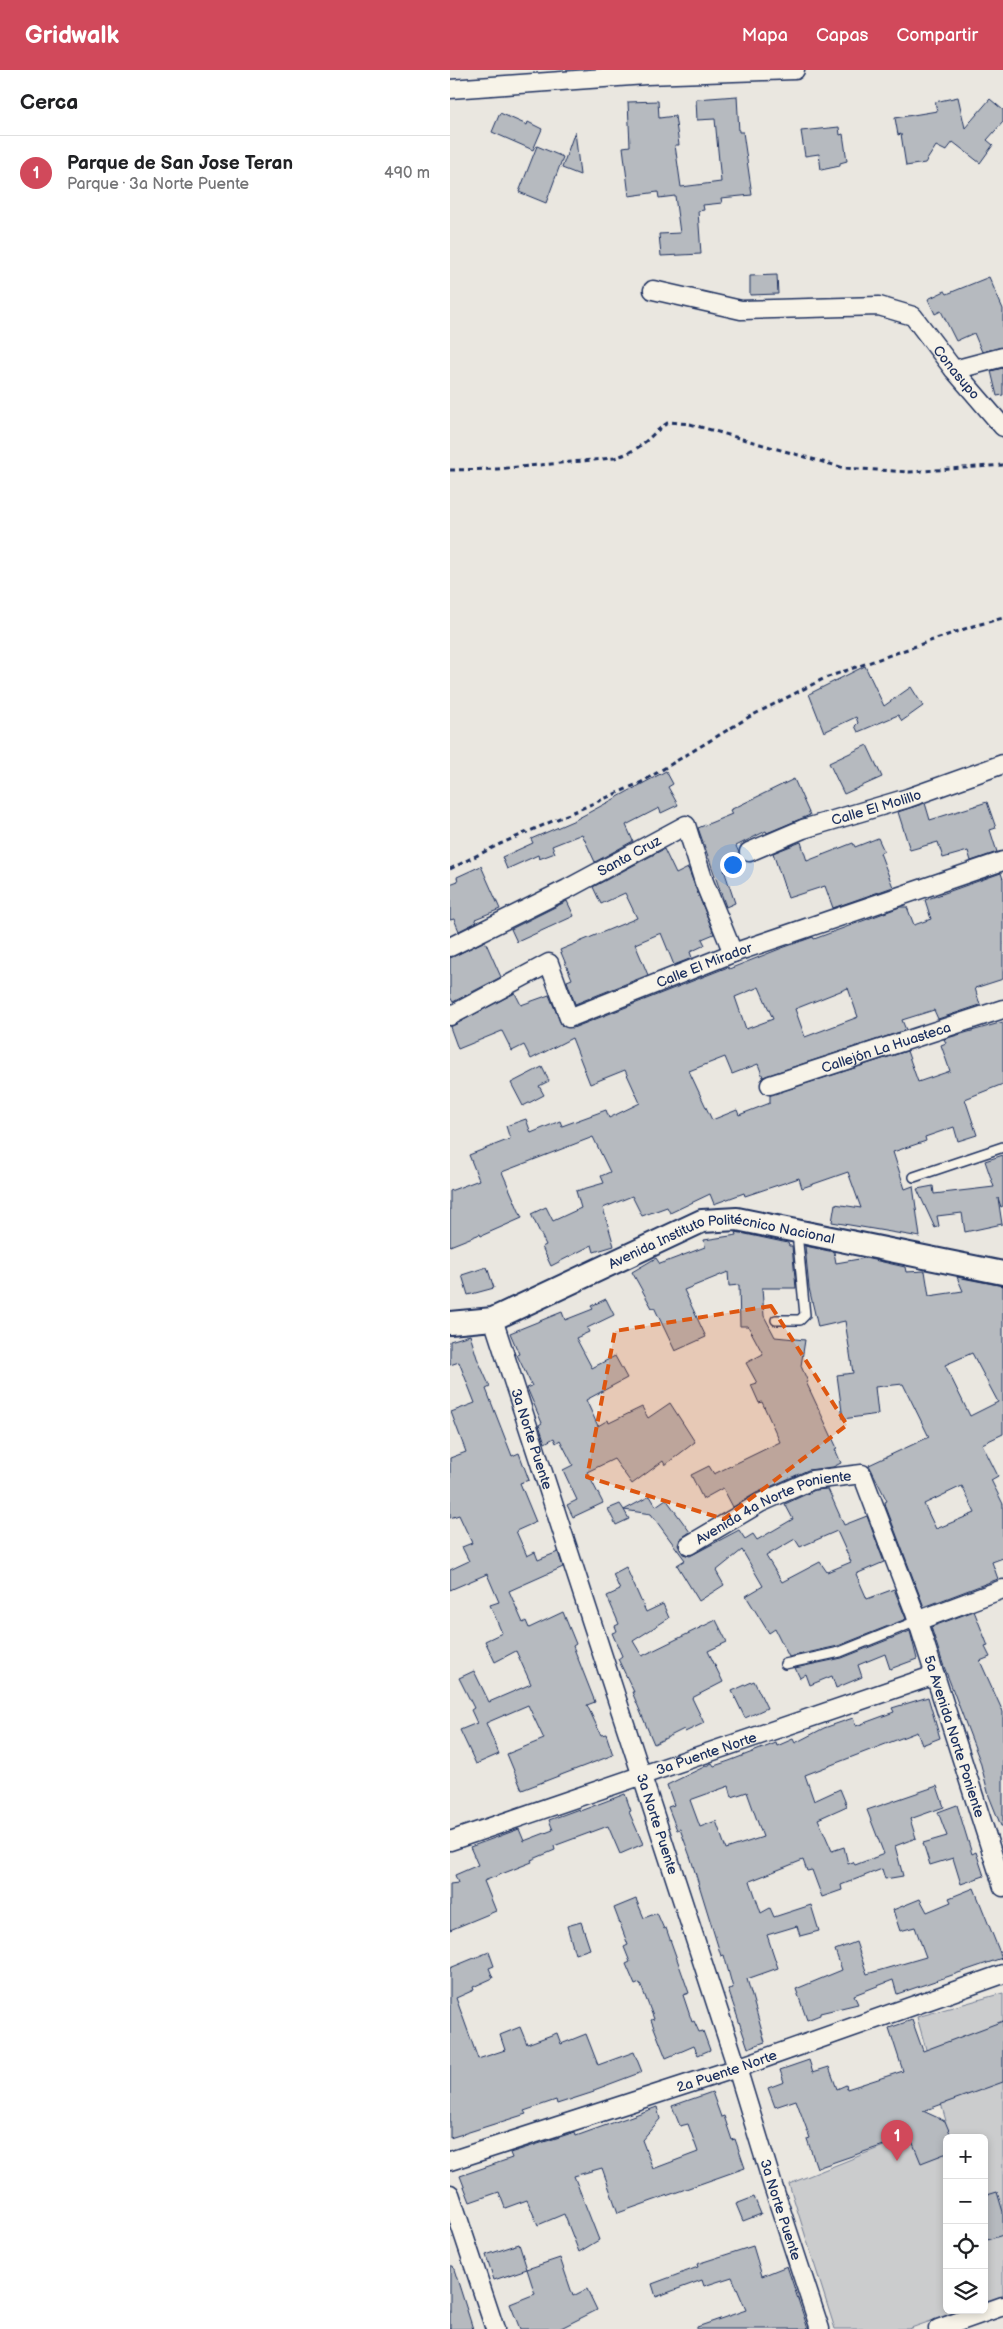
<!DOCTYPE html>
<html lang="es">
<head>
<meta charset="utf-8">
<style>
  body { margin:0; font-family:"Balsamiq Sans",sans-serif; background:#f2f2f2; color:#202124 }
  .controls { position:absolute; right:15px; bottom:15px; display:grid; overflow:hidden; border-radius:8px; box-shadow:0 2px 8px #0003 }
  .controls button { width:45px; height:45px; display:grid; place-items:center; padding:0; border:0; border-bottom:1px solid #e0e0e0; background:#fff; color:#202124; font:25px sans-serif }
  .you { position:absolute; left:282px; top:794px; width:18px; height:18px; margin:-12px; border:4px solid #fff; border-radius:50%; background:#1a73e8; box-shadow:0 0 0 8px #1a73e833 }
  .badge { display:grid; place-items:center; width:32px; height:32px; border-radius:50%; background:#d1495b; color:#fff; font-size:16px; font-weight:700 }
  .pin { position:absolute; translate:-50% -41px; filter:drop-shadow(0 1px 2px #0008) }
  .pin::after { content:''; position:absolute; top:26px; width:18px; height:15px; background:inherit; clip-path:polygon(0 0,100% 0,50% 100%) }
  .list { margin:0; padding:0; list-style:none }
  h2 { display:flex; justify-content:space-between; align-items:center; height:65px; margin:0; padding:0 20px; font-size:21px }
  h2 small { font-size:16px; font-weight:400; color:#757577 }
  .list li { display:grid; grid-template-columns:32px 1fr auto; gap:15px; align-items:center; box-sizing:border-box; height:75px; padding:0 20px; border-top:1px solid #e0e0e0 }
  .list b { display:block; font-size:19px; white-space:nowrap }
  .list p { margin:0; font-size:16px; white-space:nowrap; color:#757577 }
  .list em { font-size:16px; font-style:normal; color:#757577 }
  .icon { flex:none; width:28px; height:28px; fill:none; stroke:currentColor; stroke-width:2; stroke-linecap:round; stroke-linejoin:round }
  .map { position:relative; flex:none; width:553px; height:2259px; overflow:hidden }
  header { display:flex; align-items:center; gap:30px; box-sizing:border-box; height:70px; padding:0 25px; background:#d1495b; color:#fff }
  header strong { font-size:24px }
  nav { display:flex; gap:28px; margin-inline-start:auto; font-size:18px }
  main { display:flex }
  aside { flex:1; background:#fff }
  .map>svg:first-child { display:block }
  .green { fill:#cbcccd; stroke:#737e96 }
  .building { fill:#b6babf; stroke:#1b2f5e; fill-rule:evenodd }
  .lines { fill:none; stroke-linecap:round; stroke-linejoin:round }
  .service-casing { stroke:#1b2f5e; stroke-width:12 }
  .minor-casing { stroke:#1b2f5e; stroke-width:21 }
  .tertiary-casing { stroke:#1b2f5e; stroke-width:26 }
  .path { stroke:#1b2f5e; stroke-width:3; stroke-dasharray:5 4; stroke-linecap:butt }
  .service { stroke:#f7f3e8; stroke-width:9 }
  .minor { stroke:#f7f3e8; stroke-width:18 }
  .tertiary { stroke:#f7f3e8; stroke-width:22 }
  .marked { fill:#de5710; fill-opacity:0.2; stroke:#de5710; stroke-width:4; stroke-dasharray:10 6; stroke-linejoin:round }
  .labels { text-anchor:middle; stroke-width:4; stroke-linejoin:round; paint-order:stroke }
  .street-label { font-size:14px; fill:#1b2f5e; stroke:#f7f3e8 }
</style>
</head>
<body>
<header>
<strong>Gridwalk</strong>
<nav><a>Mapa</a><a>Capas</a><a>Compartir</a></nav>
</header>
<main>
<aside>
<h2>Cerca<small></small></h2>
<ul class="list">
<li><span class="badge">1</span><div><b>Parque de San Jose Teran</b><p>Parque · 3a Norte Puente</p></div><em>490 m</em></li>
</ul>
</aside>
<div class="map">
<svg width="553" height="2259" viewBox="0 0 553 2259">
  <rect width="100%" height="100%" fill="#eae7e0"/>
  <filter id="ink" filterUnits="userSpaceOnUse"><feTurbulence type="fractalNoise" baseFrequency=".02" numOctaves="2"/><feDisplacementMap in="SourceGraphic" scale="10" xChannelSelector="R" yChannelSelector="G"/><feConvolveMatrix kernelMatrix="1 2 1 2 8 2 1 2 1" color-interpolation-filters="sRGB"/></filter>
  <g filter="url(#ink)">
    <path class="green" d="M553 1923V2226L534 2233V2068H497V2240H513L458 2259H385L339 2114 496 2051 467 1947Z"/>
    <path class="building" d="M287 26 289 62H293L302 125 271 128 272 133 253 135 254 140 248 141 251 184 211 186 209 164 230 163 225 126 209 128 208 122 179 126 173 77 180 76 178 32 208 31 209 48 225 46 229 75H225L231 117 271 112 265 49 247 50 246 29Z
      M508 27 515 58 540 29 553 40V52L537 70 543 75 530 93 503 72 496 81 486 76 475 93 456 96 451 64 448 65 445 48 487 41 485 32Z
      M50 43 77 55 78 52 92 59 83 80 42 62Z
      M389 57 390 65 393 64 397 91 390 93V96L371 100 369 84 355 86 351 61Z
      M125 61 130 105 112 98Z
      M87 76 113 87 96 133 69 122Z
      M327 205 328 224 300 225V206Z
      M539 207 553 239V277L532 282 524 263 506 271 491 241 485 244 478 229 495 221 497 224Z
      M553 298V325L547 326 541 301Z
      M415 596 434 636 461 617 473 636 452 651 448 645 408 662 405 656 408 653 406 647 374 662 359 624Z
      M417 675 432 707 394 724 379 693Z
      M216 701 223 714 218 717 228 735 211 743 209 738 176 755 183 771 145 792 132 764 102 776 105 783 89 789 88 785 57 799 52 787 83 773 81 769 125 750Z
      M344 709 360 745 317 763 316 761 286 776 293 792 274 800 285 833 276 837 248 758 282 744 280 740Z
      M537 732 546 758 540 760 547 782 521 791 518 781 493 788 488 772 460 780 448 742 475 733 480 750Z
      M428 768 434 781 430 783 443 817 383 838 375 816 338 828 323 783 351 772 357 791 403 773 405 777Z
      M214 779 226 804 238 798 264 864 252 869 255 875 240 882 242 888 224 895 211 863 185 874 198 905 125 934 117 911 122 909 110 880 187 848 175 823 151 834 143 817Z
      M31 796 50 839 25 849 27 852 9 861 4 849 0 850V814L8 811 7 807Z
      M551 803 553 809V909L525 918 530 935 488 949 484 940 452 950 456 960 313 1007 308 994 282 1004 275 987 239 1001 262 1050 287 1040 289 1045 320 1033V1025L457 981 468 1012 500 1001 491 975 496 973 494 969 553 952V1014L515 1029 527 1065 508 1071 504 1057 475 1067 476 1071 443 1082 455 1119 463 1116 470 1167 382 1152 385 1134 411 1138 398 1102 352 1118 349 1108 295 1126 294 1123 264 1134 260 1124 220 1143 217 1137 192 1146 182 1126 153 1138 164 1176 144 1182 142 1175 101 1196 92 1177 96 1175 81 1144 96 1137 103 1151 131 1138 126 1121 154 1113 151 1106 160 1102 143 1067 52 1102 72 1148 31 1166 30 1164 0 1176V1121L29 1110 19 1085 60 1069 56 1056 76 1049 81 1063 110 1051 112 1056 156 1040 159 1048 190 1033 175 1000 140 1014 122 968 81 989 74 975 62 981 52 961 8 979 0 957 65 923 71 935 99 925 112 956 123 958 278 897 279 899 332 878 363 867 364 869 450 837H457L464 855 481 849 475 830ZM309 917 323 949 296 959 285 927ZM398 918 408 947 355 967 345 939Z
      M117 831 124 846 67 872 61 859Z
      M35 871 51 907 3 932 0 927V888Z
      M92 997 99 1011 89 1016 94 1025 73 1036 61 1013Z
      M553 1085V1136L551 1137 548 1128 552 1154 515 1162 512 1143 487 1146 489 1156 485 1158 467 1119 483 1116 484 1124 544 1117 535 1091Z
      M286 1162 338 1173 339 1176H342L346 1218H312L314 1246 325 1267 355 1270 351 1296 358 1312H356L387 1378 385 1379 391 1393 383 1397 358 1400 306 1423 283 1437 273 1418 253 1429 241 1405 259 1396 264 1404 330 1372 312 1332 309 1333 301 1315 307 1313 296 1293 313 1284 298 1256H290L289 1215 279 1216 278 1202 234 1220 256 1267 225 1281 204 1237 202 1238 182 1202 206 1188 210 1194 255 1177 254 1170 287 1165Z
      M355 1176 384 1182 386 1193 415 1188 455 1197 456 1202 475 1201 479 1226 513 1221 507 1207 553 1216V1364L532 1374 548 1406 541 1410 553 1434V1488L542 1492 548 1509 474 1537 436 1437 435 1432 437 1431 419 1395 479 1367 453 1314 425 1317 428 1344 393 1349 387 1305 403 1303 395 1251 368 1257 359 1218ZM522 1283 548 1332 520 1346 495 1295ZM512 1416 525 1443 486 1459 474 1434Z
      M37 1197 44 1218 18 1225 12 1205Z
      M156 1229 164 1245 137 1258 139 1262 126 1268 142 1298 165 1286 177 1308 136 1330 148 1356 158 1350 159 1353 192 1337 198 1348 220 1333 245 1372 215 1395 213 1391 182 1414 164 1389 137 1402 153 1433 123 1447 117 1435 127 1430 113 1400 123 1395 110 1370 106 1373 104 1368 95 1373 89 1355 92 1353 77 1318 82 1316 67 1285 69 1284 60 1263 112 1242 115 1250 143 1239 141 1236Z
      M20 1265 27 1288 40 1317 36 1319 62 1386 69 1383 79 1410 70 1413 86 1452 66 1461 77 1486 85 1482 88 1490 108 1482 113 1497 59 1521 73 1553 76 1551 79 1558 113 1542 126 1574 123 1576 145 1632 137 1635 151 1665 156 1664 163 1685 72 1720 57 1684 94 1669 78 1635 36 1653 49 1684 26 1694 10 1660 27 1653 21 1640 24 1638 9 1608 24 1601 39 1632 81 1614 66 1581 45 1592 35 1571 52 1563 40 1535 49 1532 37 1504 0 1520V1500L19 1491 12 1477 22 1473 9 1445 0 1448V1388L16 1382 1 1342 25 1333 9 1292 0 1295V1271Z
      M378 1419 394 1455 417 1446 434 1492 406 1504 417 1529 444 1519 456 1549 388 1576 339 1587 325 1559 319 1563 296 1526 313 1516 292 1480 266 1501 274 1515 249 1531 227 1495 235 1490 201 1444 174 1440 179 1449 166 1455 158 1439 170 1434 174 1440 200 1426 206 1436 216 1429 240 1462 230 1469 228 1475 233 1484 240 1486 289 1460 295 1469 303 1464 307 1470 343 1449 335 1434 365 1420ZM387 1461 401 1492 377 1502 370 1492 332 1512 316 1486 345 1469 350 1477Z
      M176 1497 196 1542 213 1534 219 1548 183 1571 192 1586 266 1550 277 1572 258 1581 273 1612 242 1628 254 1653 235 1662 234 1659 204 1674 182 1622H184L168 1589 172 1586 162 1563 167 1561 165 1556 169 1554 157 1526 170 1520 163 1504Z
      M524 1541 538 1576 535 1577 540 1587 530 1591 553 1642V1756H551L539 1726 530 1691 493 1594 481 1557Z
      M460 1561 467 1589 440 1599 435 1584 408 1595 412 1607 386 1618 382 1606 360 1615 356 1604 350 1608 345 1598 392 1588Z
      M304 1611 317 1638 295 1648 282 1621Z
      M478 1627 490 1668 472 1675 467 1662 355 1705 364 1731 390 1719 397 1736 368 1749 382 1781 394 1777 398 1794 403 1792 405 1795 434 1784 417 1740 487 1716 494 1737 460 1749 466 1768 445 1776 453 1806 435 1809 432 1799 391 1815 392 1820 372 1827 362 1800 357 1801 353 1790 300 1811 311 1843 320 1838 324 1847 361 1835 369 1861 350 1866 347 1856 317 1865 328 1898 297 1909 315 1972 298 1978 278 1919 283 1918 274 1885 271 1886 241 1789 230 1759 227 1760 218 1737 224 1735 217 1715 262 1693 264 1696 279 1691 326 1673 327 1676 343 1669 345 1673 374 1658 403 1648 406 1656 444 1642 442 1638ZM279 1716 282 1727 297 1722 313 1767 276 1779 266 1751 250 1757 240 1730Z
      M175 1724 181 1741 179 1742 193 1774 170 1784 158 1756 104 1776 105 1780 81 1790 82 1792 34 1811 46 1841 0 1860V1814L8 1813 5 1805 28 1795 20 1777 69 1759 74 1771 103 1760 99 1750 129 1739 130 1741Z
      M507 1735 522 1784 526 1782 534 1806 511 1814 503 1788 480 1795 473 1773 497 1766 488 1742Z
      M524 1818 552 1888 447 1924 443 1910 404 1925 408 1934 370 1943V1945L357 1950 346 1919 392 1900 385 1880 406 1872 417 1904 476 1887 465 1857 450 1861 443 1840 470 1829 477 1842 501 1832 499 1828Z
      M186 1829 194 1848 207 1843 214 1859 216 1858 239 1923 233 1925 242 1952 244 1951 249 1962 253 1961 260 1980 248 1985 244 1976 216 1988 201 1950 204 1949 190 1913 185 1915 176 1894 180 1892 174 1877 178 1875 164 1838Z
      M131 1852 140 1879 125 1884 117 1856Z
      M39 1882 44 1896 39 1898 43 1908 23 1917 24 1920 6 1928 28 1989 55 1980 50 1965 70 1957 77 1974 107 1963 111 1974 136 1964 148 1995 184 1982 192 2002 144 2020V2022L107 2034 106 2030 74 2041 76 2044 0 2068V1898Z
      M462 1950 473 1981 553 1951V2012L473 2041 495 2051 502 2068H497V2083L471 2093 460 2066 367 2098 357 2069 360 2068 346 2030 325 2037 318 2018 334 2012 330 2000 359 1990 363 2002 379 1997 387 2019 396 2015 397 2019 453 2001 439 1958Z
      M262 2022 271 2047 274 2046 282 2070 285 2069 295 2098 168 2143 152 2098 124 2106 149 2170 129 2182 114 2144 88 2155 77 2130 55 2138 49 2122 20 2132 10 2106 62 2088 60 2083 125 2062 126 2066 207 2037 210 2049 192 2070 203 2099 248 2082 238 2054 230 2056 222 2036Z
      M547 2122 553 2142V2165L534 2171V2126Z
      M304 2127 311 2144 293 2151 286 2134Z
      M69 2174 77 2199 44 2210 36 2185Z
      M303 2176 312 2206 337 2196 358 2259H247V2257L296 2240 282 2207 254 2216 252 2210 206 2227 202 2214 248 2197 247 2194Z
      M110 2188 123 2226 137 2219 147 2240 109 2259H70L60 2234 85 2224 77 2199Z
      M0 2196H3L23 2259H0Z"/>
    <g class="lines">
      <g class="service-casing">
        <path id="service" d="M464 1107 553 1077
          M326 1250H350L355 1245 347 1163
          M335 1594 390 1582 467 1551"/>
      </g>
      <g class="minor-casing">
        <g id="minor">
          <path d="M0 19 196 5 345 0"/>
          <path id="s1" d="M203 220 291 240 429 236 463 246 504 300 553 357"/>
          <path d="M504 300 553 287"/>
          <path id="s2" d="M299 782 353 759 458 728 553 694"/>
          <path id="s3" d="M0 877 117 819 236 755 254 812 283 883"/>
          <path id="s4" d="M0 946 99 893 119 948 283 883 553 791"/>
          <path id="s5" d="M320 1015 553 939"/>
          <path id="s6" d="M43 1249 287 1998 323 2116 370 2259"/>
          <path id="s7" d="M239 1475 310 1433 362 1410 412 1404 465 1543 553 1817"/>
          <path d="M467 1551 553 1519"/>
          <path id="s8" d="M0 1771 485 1605"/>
          <path id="s9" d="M0 2091 287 1998 553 1904"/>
          <path d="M0 2124 45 2259"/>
          <path d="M488 2259 553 2236"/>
        </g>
      </g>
      <g class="tertiary-casing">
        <g id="tertiary">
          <path id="s10" d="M0 1253 43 1249 252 1151 287 1149 553 1203"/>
        </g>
      </g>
      <path class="path" d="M0 400 47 399 164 388C195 379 196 367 219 352L240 354 394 398 460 402 553 395
        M0 799 50 774 190 713 299 647 375 608 523 556 553 548"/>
      <use href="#service" class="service"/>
      <use href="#minor" class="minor"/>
      <use href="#tertiary" class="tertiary"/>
    </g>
  </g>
  <path class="marked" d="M321 1236 397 1355 274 1449 137 1407 165 1261Z"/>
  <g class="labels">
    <g class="street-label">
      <text dy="5" stroke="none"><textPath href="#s1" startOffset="335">Conasupo</textPath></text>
      <text dy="5" stroke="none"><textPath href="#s2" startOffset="135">Calle El Molillo</textPath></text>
      <text dy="5" stroke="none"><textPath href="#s3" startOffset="201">Santa Cruz</textPath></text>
      <text dy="5" stroke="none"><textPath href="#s4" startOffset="316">Calle El Mirador</textPath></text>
      <text dy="5" stroke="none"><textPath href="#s5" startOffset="122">Callejón La Huasteca</textPath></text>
      <text dy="5" stroke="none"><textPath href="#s10" startOffset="290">Avenida Instituto Politécnico Nacional</textPath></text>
      <text dy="5" stroke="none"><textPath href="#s6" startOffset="126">3a Norte Puente</textPath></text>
      <text dy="5" stroke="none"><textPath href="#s7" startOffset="94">Avenida 4a Norte Poniente</textPath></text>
      <text dy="5" stroke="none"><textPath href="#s7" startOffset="468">5a Avenida Norte Poniente</textPath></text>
      <text dy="5" stroke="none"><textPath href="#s8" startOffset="271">3a Puente Norte</textPath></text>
      <text dy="5" stroke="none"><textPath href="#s6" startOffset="531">3a Norte Puente</textPath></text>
      <text dy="5" stroke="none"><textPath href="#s9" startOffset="291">2a Puente Norte</textPath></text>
      <text dy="5" stroke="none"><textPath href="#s6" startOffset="936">3a Norte Puente</textPath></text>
    </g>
  </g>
</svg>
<div class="controls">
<button>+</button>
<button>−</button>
<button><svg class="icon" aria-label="locate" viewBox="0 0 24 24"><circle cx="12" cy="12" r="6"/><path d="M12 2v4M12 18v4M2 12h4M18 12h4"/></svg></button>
<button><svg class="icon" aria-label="layers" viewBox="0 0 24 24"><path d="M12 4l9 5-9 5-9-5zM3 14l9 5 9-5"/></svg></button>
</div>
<div class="you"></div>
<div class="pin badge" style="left:447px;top:2091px">1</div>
</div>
</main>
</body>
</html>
